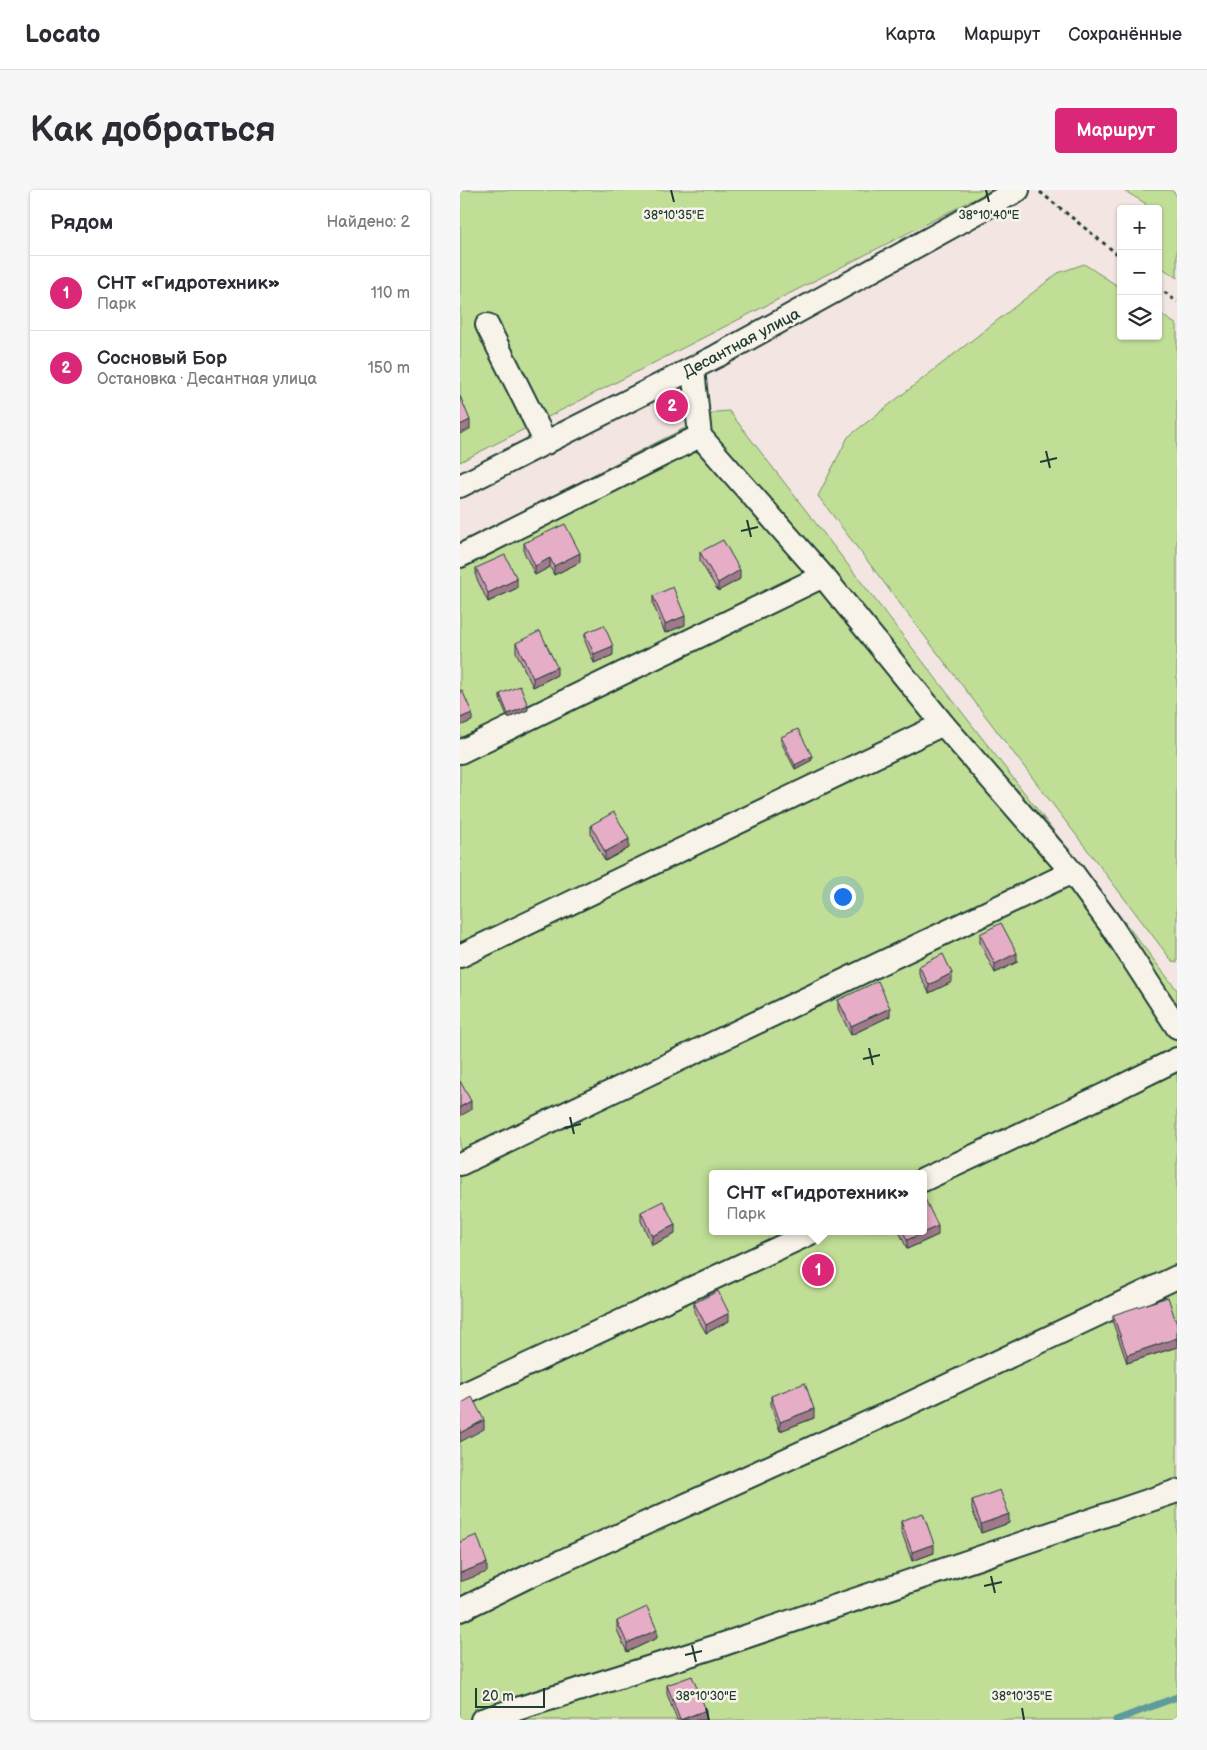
<!DOCTYPE html>
<html lang="ru">
<head>
<meta charset="utf-8">
<style>
  body { margin:0; font-family:"Balsamiq Sans",sans-serif; background:#f7f7f7; color:#2b2b33 }
  .controls { position:absolute; right:15px; top:15px; display:grid; overflow:hidden; border-radius:5px; box-shadow:0 1px 4px #0004 }
  .controls button { width:45px; height:45px; display:grid; place-items:center; padding:0; border:0; border-bottom:1px solid #e1e1e2; background:#fff; color:#2b2b33; font:25px sans-serif }
  .scale { position:absolute; left:15px; bottom:12px; width:70px; box-sizing:border-box; padding-left:5px; border:2px solid #1f3d34; border-top:0; font-size:14px; line-height:18px; white-space:nowrap; color:#1f3d34; -webkit-text-stroke:4px #f7f3e8; paint-order:stroke }
  .you { position:absolute; left:382px; top:706px; width:18px; height:18px; margin:-12px; border:4px solid #fff; border-radius:50%; background:#1a73e8; box-shadow:0 0 0 8px #1a73e833 }
  .badge { display:grid; place-items:center; width:32px; height:32px; border-radius:50%; background:#db2777; color:#fff; font-size:16px; font-weight:700 }
  .pin { position:absolute; translate:-50% -50%; border:2px solid #fff; box-shadow:0 1px 5px #0006 }
  .popup { position:absolute; left:249px; top:980px; width:218px; height:65px; box-sizing:border-box; display:grid; place-content:center; border-radius:5px; background:#fff; filter:drop-shadow(0 1px 4px #0005); font-size:16px; white-space:nowrap; color:#7c7c81 }
  .popup b { font-size:19px; color:#2b2b33 }
  .popup::after { content:''; position:absolute; left:50%; top:100%; margin-left:-10px; border:10px solid transparent; border-top-color:#fff }
  .list { margin:0; padding:0; list-style:none }
  h2 { display:flex; justify-content:space-between; align-items:center; height:65px; margin:0; padding:0 20px; font-size:21px }
  h2 small { font-size:16px; font-weight:400; color:#7c7c81 }
  .list li { display:grid; grid-template-columns:32px 1fr auto; gap:15px; align-items:center; box-sizing:border-box; height:75px; padding:0 20px; border-top:1px solid #e1e1e2 }
  .list b { display:block; font-size:19px; white-space:nowrap }
  .list p { margin:0; font-size:16px; white-space:nowrap; color:#7c7c81 }
  .list em { font-size:16px; font-style:normal; color:#7c7c81 }
  .icon { flex:none; width:28px; height:28px; fill:none; stroke:currentColor; stroke-width:2; stroke-linecap:round; stroke-linejoin:round }
  .map { position:relative; flex:none; width:717px; height:1530px; overflow:hidden; border-radius:5px }
  header { display:flex; align-items:center; gap:30px; box-sizing:border-box; height:70px; padding:0 25px; background:#fff; border-bottom:1px solid #e1e1e2 }
  header strong { font-size:24px }
  nav { display:flex; gap:28px; margin-inline-start:auto; font-size:18px }
  .intro { display:flex; align-items:center; justify-content:space-between; box-sizing:border-box; height:120px; padding:0 30px }
  h1 { margin:0; font-size:35px }
  .button { padding:12px 22px; border-radius:5px; background:#db2777; color:#fff; font-size:18px; font-weight:700 }
  main { display:flex; gap:30px; padding:0 30px }
  aside { flex:1; background:#fff; border-radius:5px; box-shadow:0 1px 4px #0004 }
  .map>svg:first-child { display:block }
  .green { fill:#c0de96; stroke:#708e65; fill-rule:evenodd }
  .lines { fill:none; stroke-linecap:round; stroke-linejoin:round }
  .stream { stroke:#5e9b9c; stroke-width:7 }
  .minor-casing { stroke:#1f3d34; stroke-width:26 }
  .path { stroke:#1f3d34; stroke-width:3; stroke-dasharray:4 4; stroke-linecap:butt }
  .minor { stroke:#f7f3e8; stroke-width:22 }
  .wall { fill:#c596aa; stroke:#1f3d34 }
  .shaded-wall { fill:#a07a8b; stroke:#1f3d34 }
  .building { fill:#e5aec6; stroke:#1f3d34 }
  .ticks { fill:none; stroke:#1f3d34; stroke-width:2 }
  .labels { text-anchor:middle; stroke-width:5; stroke-linejoin:round; paint-order:stroke }
  .street-label { font-size:16px; fill:#1f3d34; stroke:#f7f3e8 }
  .ticks-label { font-size:12px; text-anchor:middle; fill:#1f3d34; stroke:#f7f3e8; stroke-width:5; stroke-linejoin:round; paint-order:stroke }
</style>
</head>
<body>
<header>
<strong>Locato</strong>
<nav><a>Карта</a><a>Маршрут</a><a>Сохранённые</a></nav>
</header>
<div class="intro"><h1>Как добраться</h1><a class="button">Маршрут</a></div>
<main>
<aside>
<h2>Рядом<small>Найдено: 2</small></h2>
<ul class="list">
<li><span class="badge">1</span><div><b>СНТ «Гидротехник»</b><p>Парк</p></div><em>110 m</em></li>
<li><span class="badge">2</span><div><b>Сосновый Бор</b><p>Остановка · Десантная улица</p></div><em>150 m</em></li>
</ul>
</aside>
<div class="map">
<svg width="717" height="1530" viewBox="0 0 717 1530">
  <rect width="100%" height="100%" fill="#f3e5e1"/>
  <filter id="ink" filterUnits="userSpaceOnUse"><feTurbulence type="fractalNoise" baseFrequency=".02" numOctaves="2"/><feDisplacementMap in="SourceGraphic" scale="10" xChannelSelector="R" yChannelSelector="G"/><feConvolveMatrix kernelMatrix="1 2 1 2 8 2 1 2 1" color-interpolation-filters="sRGB"/></filter>
  <g filter="url(#ink)">
    <path class="green" d="M0 0H532L0 272Z
      M663 0H712L717 6V88L698 75V19H686L685 13Z
      M624 74 661 98V146H698V122L717 135V773L712 771 358 306 388 247 598 83Z
      M269 221 717 800V1530H0V353L256 222ZM253 984H463V1041H253Z"/>
    <g class="lines">
      <path class="stream" d="M656 1530 717 1507"/>
      <g class="minor-casing">
        <path id="minor" d="M27 135 86 253
          M233 179 240 246 363 386 483 534 612 682 650 734 717 837
          M0 296 257 166 558 0
          M0 366 240 246
          M0 562 363 386
          M0 766 483 534
          M0 974 612 682
          M463 990 646 904 717 869
          M0 1206 355 1041
          M0 1420 69 1386 440 1218 717 1087
          M22 1530 261 1455 717 1301"/>
      </g>
      <path class="path" d="M580 2 661 67
        M698 97 717 112"/>
      <use href="#minor" class="minor"/>
    </g>
    <path class="wall" d="M64 353 120 372 94 385 90 377 75 385 64 362Z
      M240 362 280 389 258 401 240 371Z
      M16 378 57 398 28 412 16 387Z
      M193 406 225 435 205 443 193 414Z
      M125 443 153 465 134 473 125 451Z
      M56 453 97 485 73 497 56 462Z
      M40 504 68 520 48 528 40 509Z
      M321 547 352 570 335 579 321 552Z
      M131 635 169 658 145 671 131 644Z
      M520 744 557 772 535 783 520 753Z
      M459 776 492 792 469 803 459 784Z
      M378 810 430 826 391 845 378 819Z
      M181 1022 215 1044 192 1055 181 1031Z
      M439 1041H463L478 1045 447 1059Z
      M234 1113 269 1131 246 1143 234 1122Z
      M653 1125 717 1135V1157L667 1173 653 1133Z
      M311 1206 354 1228 320 1241 311 1215Z
      M512 1310 549 1333 521 1343 512 1319Z
      M441 1331 474 1363 452 1371 441 1340Z
      M157 1431 197 1448 167 1462 157 1440Z
      M207 1495 246 1529 244 1530H217L207 1504Z"/>
    <path class="shaded-wall" d="M10 230V239L0 244V235Z
      M120 363V372L94 385V376Z
      M90 368V377L75 385V376Z
      M280 380V389L258 401V393Z
      M57 389V398L28 412V403Z
      M225 426V435L205 443V434Z
      M153 456V465L134 473V464Z
      M97 477V485L73 497V488Z
      M68 516V520L48 528V524Z
      M12 523V531L0 536V528Z
      M352 566V570L335 579V575Z
      M169 649V658L145 671V662Z
      M557 763V772L535 783V774Z
      M492 783V792L469 803V795Z
      M430 818V826L391 845V836Z
      M11 911V920L0 926V917Z
      M215 1035V1044L192 1055V1046Z
      M478 1036V1045L447 1059V1050Z
      M269 1123V1131L246 1143V1135Z
      M717 1148V1157L667 1173V1165Z
      M354 1219V1228L320 1241V1232Z
      M24 1230V1239L0 1252V1243Z
      M549 1324V1333L521 1343V1334Z
      M474 1354V1363L452 1371V1362Z
      M27 1373V1382L0 1392V1383Z
      M197 1440V1448L167 1462V1453Z
      M246 1520V1529L244 1530H221Z"/>
    <path class="building" d="M0 206 10 230 0 235Z
      M105 334 120 363 94 376 90 368 75 376 64 353Z
      M263 350 280 380 258 393 240 362Z
      M45 365 57 389 28 403 16 378Z
      M213 397 225 426 205 434 193 406Z
      M144 435 153 456 134 464 125 443Z
      M80 441 97 477 73 488 56 453Z
      M60 496 68 516 48 524 40 504Z
      M2 500 12 523 0 528V501Z
      M338 539 352 566 335 575 321 547Z
      M154 622 169 649 145 662 131 635Z
      M541 733 557 763 535 774 520 744Z
      M483 764 492 783 469 795 459 776Z
      M418 791 430 818 391 836 378 810Z
      M0 891 11 911 0 917Z
      M464 1007 478 1036 447 1050 443 1041H463V1008Z
      M203 1011 215 1035 192 1046 181 1022Z
      M258 1101 269 1123 246 1135 234 1113Z
      M708 1107 717 1135V1148L667 1165 653 1125Z
      M345 1193 354 1219 320 1232 311 1206Z
      M12 1207 24 1230 0 1243V1214Z
      M540 1300 549 1324 521 1334 512 1310Z
      M463 1323 474 1354 452 1362 441 1331Z
      M17 1345 27 1373 0 1383V1352Z
      M187 1417 197 1440 167 1453 157 1431Z
      M232 1486 246 1520 220 1530 207 1495Z"/>
  </g>
  <path class="ticks" d="M211 0 214 12M526 0 529 12M586 261 590 278M580 272 597 268M287 330 291 347M281 341 298 337M409 858 413 875M403 869 420 865M110 927 114 944M104 938 121 934M531 1386 535 1403M524 1396 542 1392M232 1455 236 1472M225 1465 242 1461M246 1518 249 1530M562 1518 564 1530"/>
  <g class="labels">
    <g class="street-label">
      <text transform="translate(281 152) rotate(-28)" y="6">Десантная улица</text>
    </g>
  </g>
  <g class="ticks-label">
    <text x="214" y="29">38°10'35"E</text>
    <text x="529" y="29">38°10'40"E</text>
    <text x="246" y="1510">38°10'30"E</text>
    <text x="562" y="1510">38°10'35"E</text>
  </g>
</svg>
<div class="controls">
<button>+</button>
<button>−</button>
<button><svg class="icon" aria-label="layers" viewBox="0 0 24 24"><path d="M12 4l9 5-9 5-9-5zM3 14l9 5 9-5"/></svg></button>
</div>
<div class="scale">20 m</div>
<div class="you"></div>
<div class="pin badge" style="left:358px;top:1080px">1</div>
<div class="popup"><b>СНТ «Гидротехник»</b>Парк</div>
<div class="pin badge" style="left:212px;top:216px">2</div>
</div>
</main>
</body>
</html>
